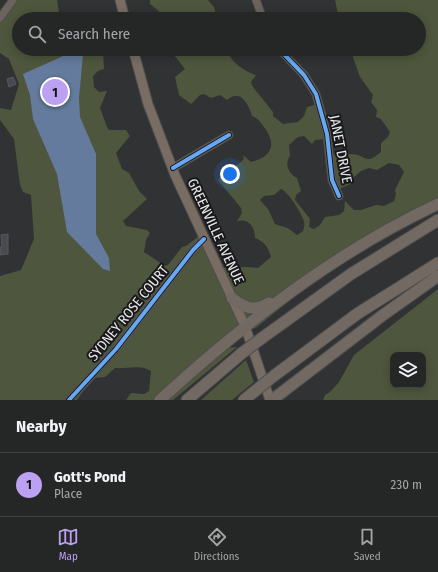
<!DOCTYPE html>
<html lang="en">
<head>
<meta charset="utf-8">
<style>
  body { margin:0; font-family:"Fira Sans Condensed",sans-serif; background:#313232; color:#f1f3f6 }
  .controls { position:absolute; right:12px; bottom:12px; display:grid; overflow:hidden; border-radius:8px; box-shadow:0 2px 10px #0003 }
  .controls button { width:36px; height:36px; display:grid; place-items:center; padding:0; border:0; border-bottom:1px solid #424343; background:#252626; color:#f1f3f6; font:20px sans-serif }
  .you { position:absolute; left:230px; top:174px; width:14px; height:14px; margin:-10px; border:3px solid #fff; border-radius:50%; background:#1a73e8; box-shadow:0 0 0 6px #1a73e833 }
  .badge { display:grid; place-items:center; width:26px; height:26px; border-radius:50%; background:#bca0f2; color:#111; font-size:13px; font-weight:700 }
  .pin { position:absolute; translate:-50% -50%; border:2px solid #fff; box-shadow:0 1px 4px #0006 }
  .list { margin:0; padding:0; list-style:none }
  h2 { display:flex; justify-content:space-between; align-items:center; height:52px; margin:0; padding:0 16px; font-size:17px }
  h2 small { font-size:13px; font-weight:400; color:#a3a5a7 }
  .list li { display:grid; grid-template-columns:26px 1fr auto; gap:12px; align-items:center; box-sizing:border-box; height:64px; padding:0 16px; border-top:1px solid #424343 }
  .list b { display:block; font-size:15px; white-space:nowrap }
  .list p { margin:0; font-size:13px; white-space:nowrap; color:#a3a5a7 }
  .list em { font-size:13px; font-style:normal; color:#a3a5a7 }
  .icon { flex:none; width:22px; height:22px; fill:none; stroke:currentColor; stroke-width:2; stroke-linecap:round; stroke-linejoin:round }
  .map { position:relative; flex:none; width:438px; height:400px; overflow:hidden }
  .search { position:absolute; background:#252626; box-shadow:0 2px 10px #0003; left:12px; right:12px; top:12px; height:44px; display:flex; align-items:center; gap:10px; box-sizing:border-box; padding:0 14px; border-radius:22px; color:#a3a5a7; font-size:15px }
  .sheet { height:116px; background:#252626 }
  nav { display:flex; justify-content:space-around; align-items:center; box-sizing:border-box; height:56px; border-top:1px solid #424343; background:#252626; font-size:11px; color:#a3a5a7 }
  nav a { display:grid; justify-items:center; gap:2px }
  nav .on { color:#bca0f2 }
  .map>svg:first-child { display:block }
  .green { fill:#4e563d; fill-rule:evenodd }
  .water { fill:#647b9d }
  .building { fill:#4a4850; stroke:#58585a }
  .lines { fill:none; stroke-linecap:round; stroke-linejoin:round }
  .minor-casing { stroke:#4e4f50; stroke-width:9 }
  .major-casing { stroke:#4e4f50; stroke-width:11 }
  .highway-casing { stroke:#4e4f50; stroke-width:13 }
  .minor { stroke:#6c635d; stroke-width:7 }
  .major { stroke:#786c63; stroke-width:9 }
  .highway { stroke:#736963; stroke-width:11 }
  .highway-bridge-casing { stroke:#4e4f50; stroke-width:13; stroke-linecap:butt }
  .highway-bridge { stroke:#736963; stroke-width:11 }
  .cycleway-casing { stroke:#19191b; stroke-width:6 }
  .cycleway { stroke:#66a8f1; stroke-width:4 }
  .labels { text-anchor:middle; stroke-width:4; stroke-linejoin:round; paint-order:stroke }
  .street-label { font-size:14px; fill:#e9e9eb; stroke:#19191b }
</style>
</head>
<body>
<div class="map">
<svg width="438" height="400" viewBox="0 0 438 400">
  <rect width="100%" height="100%" fill="#313233"/>
  <path class="green" d="M12 0H57L59 13 63 19H19V49H103L104 69 98 71 93 76 94 87 99 92 107 91 100 108 107 127 109 130H126L130 136 116 153 122 169 129 173 139 191 147 199 123 221 126 226 147 230 150 233 146 240 144 252 165 266 168 265 182 247 186 246 199 236 221 268C233 268 245 266 258 268L271 257C268 247 265 242 255 238 255 227 249 218 237 221L242 213 241 208 218 180 224 173 221 166C231 170 237 166 244 159L243 155 251 162C272 157 277 144 264 127 260 122 258 118 252 116 251 110 244 95 236 96 233 96 229 98 227 100L220 95 211 98 204 94 200 95 191 104 179 95 175 77 185 69 174 55 179 49H228C227 60 247 73 256 75L251 82 253 87 273 112V116L283 124 298 122 304 116 307 107 321 103 328 139 315 140 312 144 304 136 298 137 289 145 290 156C284 164 289 174 297 178L301 191 296 195 295 200 310 219 309 227 314 229 320 225 325 217 339 215 344 211 345 201 354 210H361L376 205 384 206 394 201 396 194 395 190 404 172 399 165 389 163 377 170 369 168 361 171 353 178 351 184 339 189 335 181 332 154 346 152 349 154C366 153 364 167 381 152V143L388 137 390 132 381 119 376 117 377 110 371 102 373 95 360 77 350 49H419V19H339L335 0H438V204L314 281 257 327 244 333 161 400H126L131 393 144 394 149 391 151 371C141 364 128 369 115 368L105 377 95 378 89 382 77 400H0V276L21 270 34 239 31 195 23 192 20 185 14 139 0 120V108L11 110 19 84 9 59 0 53V20ZM281 189C289 192 301 213 304 221 305 224 304 228 303 231L297 235 288 228 275 224 268 209 260 200 264 196 274 195Z
    M150 0H208L214 7 217 19H163L161 13 150 4Z
    M438 289V400H323L325 395 330 392 339 382 354 355ZM393 355H423V385H393Z
    M237 347 173 400H166L227 348Z
    M246 360 254 382 232 400H201Z"/>
  <path class="water" d="M79 49 83 54 79 98 80 117 96 154V234L109 258 110 271 103 269 67 232 57 174 33 119 30 95 23 74Z"/>
  <path class="building" d="M13 77 16 84 9 87 7 79Z
    M8 234V254L0 255V247H2L1 235Z"/>
  <g class="lines">
    <g class="minor-casing">
      <path id="minor" d="M256 0 263 19
        M0 18 13 0
        M279 49 304 75 316 94 327 134 332 180 339 196
        M173 168 229 135
        M69 400 116 349 193 250 204 239"/>
    </g>
    <g class="major-casing">
      <path id="major" d="M120 0 125 19
        M133 49 148 104 175 175 245 326 270 400"/>
    </g>
    <g class="highway-casing">
      <path id="highway" d="M232 298C244 308 255 312 269 303
        M262 338 351 274 438 220
        M275 375 357 314 438 263
        M160 400C243 324 335 252 438 204
        M187 400 242 353
        M244 400 255 391
        M272 400 383 315 438 276"/>
    </g>
    <use href="#minor" class="minor"/>
    <use href="#major" class="major"/>
    <use href="#highway" class="highway"/>
    <g class="highway-bridge-casing">
      <path id="highway-bridge" d="M242 353 262 338
        M255 391 275 375"/>
    </g>
    <use href="#highway-bridge" class="highway-bridge"/>
    <g class="cycleway-casing">
      <path id="cycleway" d="M279 49 304 75 316 94 327 134 332 180 339 196
        M173 168 229 135
        M69 400 116 349 193 250 204 239"/>
    </g>
    <use href="#cycleway" class="cycleway"/>
  </g>
  <g class="labels">
    <g class="street-label">
      <text transform="translate(341 149) rotate(79)" y="5">JANET DRIVE</text>
      <text transform="translate(216 231) rotate(65)" y="5">GREENVILLE AVENUE</text>
      <text transform="translate(128 313) rotate(-51)" y="5">SYDNEY ROSE COURT</text>
    </g>
  </g>
</svg>
<div class="controls">
<button><svg class="icon" aria-label="layers" viewBox="0 0 24 24"><path d="M12 4l9 5-9 5-9-5zM3 14l9 5 9-5"/></svg></button>
</div>
<div class="you"></div>
<div class="pin badge" style="left:55px;top:92px">1</div>
<div class="search"><svg class="icon" aria-label="search" viewBox="0 0 24 24"><circle cx="10" cy="10" r="6"/><path d="M15 15l6 6"/></svg>Search here</div>
</div>
<section class="sheet">
<h2>Nearby<small></small></h2>
<ul class="list">
<li><span class="badge">1</span><div><b>Gott's Pond</b><p>Place</p></div><em>230 m</em></li>
</ul>
</section>
<nav>
<a class="on"><svg class="icon" aria-label="map" viewBox="0 0 24 24"><path d="M3 6l6-2 6 2 6-2v14l-6 2-6-2-6 2zM9 4v14M15 6v14"/></svg>Map</a>
<a><svg class="icon" aria-label="directions" viewBox="0 0 24 24"><path d="M12 3l9 9-9 9-9-9zM9 14v-3h6M13 9l2 2-2 2"/></svg>Directions</a>
<a><svg class="icon" aria-label="saved" viewBox="0 0 24 24"><path d="M7 4h10v16l-5-4-5 4z"/></svg>Saved</a>
</nav>
</body>
</html>
